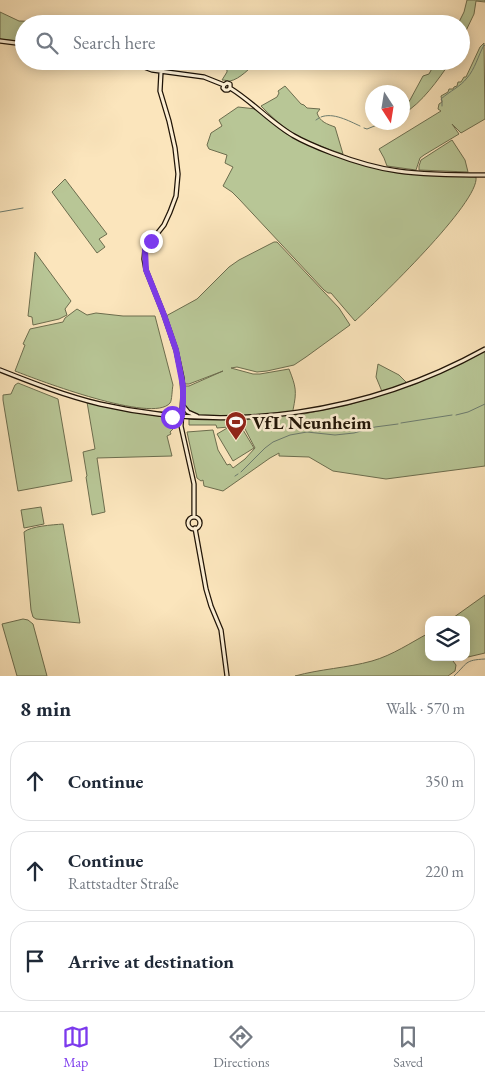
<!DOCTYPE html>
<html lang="en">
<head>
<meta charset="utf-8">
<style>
  body { margin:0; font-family:"EB Garamond",serif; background:#f2f2f3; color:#1f2937 }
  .controls { position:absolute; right:15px; bottom:15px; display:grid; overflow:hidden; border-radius:10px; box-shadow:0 2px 12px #0003 }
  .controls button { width:45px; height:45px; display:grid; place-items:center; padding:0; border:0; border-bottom:1px solid #e0e1e3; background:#fff; color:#1f2937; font:25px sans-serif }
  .compass { position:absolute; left:365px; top:85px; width:45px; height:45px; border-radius:50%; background:#fff; box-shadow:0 2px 12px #0003; rotate:168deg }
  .stop { position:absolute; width:15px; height:15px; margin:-11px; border:4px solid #7c3aed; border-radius:50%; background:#fff }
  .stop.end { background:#7c3aed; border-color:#fff; box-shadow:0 1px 5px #0008 }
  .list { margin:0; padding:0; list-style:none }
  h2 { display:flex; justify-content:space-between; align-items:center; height:65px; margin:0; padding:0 20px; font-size:21px }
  h2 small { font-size:16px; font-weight:400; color:#747a83 }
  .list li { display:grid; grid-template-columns:32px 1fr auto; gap:15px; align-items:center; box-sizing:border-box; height:80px; margin:0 10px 10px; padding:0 10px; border:1px solid #e0e1e3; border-radius:20px }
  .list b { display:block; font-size:19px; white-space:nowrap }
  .list p { margin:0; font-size:16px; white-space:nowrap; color:#747a83 }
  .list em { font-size:16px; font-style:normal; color:#747a83 }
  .icon { flex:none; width:28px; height:28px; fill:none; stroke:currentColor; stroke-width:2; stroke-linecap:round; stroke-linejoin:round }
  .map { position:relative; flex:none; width:485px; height:676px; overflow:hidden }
  .search { position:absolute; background:#fff; box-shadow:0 2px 12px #0003; left:15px; right:15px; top:15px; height:55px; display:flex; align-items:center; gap:12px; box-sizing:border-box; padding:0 18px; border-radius:28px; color:#747a83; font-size:19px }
  .sheet { height:335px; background:#fff }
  nav { display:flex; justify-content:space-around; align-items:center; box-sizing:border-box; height:70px; border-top:1px solid #e0e1e3; background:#fff; font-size:14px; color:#747a83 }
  nav a { display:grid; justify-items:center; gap:2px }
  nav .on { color:#7c3aed }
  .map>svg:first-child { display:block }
  .green { fill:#b8c696; stroke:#6c6d4e }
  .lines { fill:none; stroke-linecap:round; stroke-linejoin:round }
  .stream { stroke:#6c7b6e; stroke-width:1 }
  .secondary-casing { stroke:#201407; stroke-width:5.5 }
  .secondary { stroke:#fceed3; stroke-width:3 }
  .route { stroke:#7c3aed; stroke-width:6 }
  .labels { text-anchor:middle; stroke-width:5; stroke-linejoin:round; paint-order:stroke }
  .poi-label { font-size:19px; font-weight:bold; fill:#201407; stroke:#fceed3; text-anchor:start }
</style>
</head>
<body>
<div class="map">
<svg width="485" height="676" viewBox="0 0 485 676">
  <rect width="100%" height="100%" fill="#fbe5bc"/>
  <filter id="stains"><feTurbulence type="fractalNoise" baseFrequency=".004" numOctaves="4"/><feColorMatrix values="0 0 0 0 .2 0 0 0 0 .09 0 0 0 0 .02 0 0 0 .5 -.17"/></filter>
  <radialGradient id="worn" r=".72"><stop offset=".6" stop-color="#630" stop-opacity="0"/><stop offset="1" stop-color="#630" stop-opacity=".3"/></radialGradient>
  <path class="green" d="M467 0H485V2L476 1 474 14 461 41V24H458L464 12Z
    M0 12 19 21 47 22 54 24H24V42L0 39Z
    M484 43 485 119 461 133 452 124 459 134 424 155 420 158 416 170 387 166 384 158 379 149 441 111 438 109 439 104 442 102 441 96 448 92 449 89H453L454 87 457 86 458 82H461L464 77H466L480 47Z
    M203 61H257C250 68 240 79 230 81 228 81 225 80 222 80L227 72V70L220 66 215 68Z
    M436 61H451C438 80 422 103 403 114V108L406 105 410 100 423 76 429 74Z
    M285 86 301 104 304 105 307 108 320 109 317 113C320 122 327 124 335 127L343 154C325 148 307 142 291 132 280 125 270 115 261 106L277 97 279 93 278 91Z
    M238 107 256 109 285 133 319 150 342 158 401 173 476 177C480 202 377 301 355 321L331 293H328L324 290 239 199 232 192 223 186 233 167 225 163 227 155 209 149 207 145 211 133 222 126 219 120Z
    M452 140 465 160 468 172 419 170V166L421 160Z
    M65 179 107 234 99 239 105 247 97 253 52 192Z
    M274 242H277L339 308 350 325 306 357 294 365 267 371 257 372 237 367 231 368 253 374H260L289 369C296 387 297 391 293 410L299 415 351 404 383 394 376 377 378 364 399 375 410 386 441 373 466 360 485 349V466L386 479 333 471 309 457 279 456V453L270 458 223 491 204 486 203 480 201 481 197 478 187 432 213 430 218 450 227 465 230 464 233 468 245 459 255 448 245 429 236 416 200 415 187 410 185 405V386H189L223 371 189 384H185L172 332 166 316 197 299 229 267 239 260Z
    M35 252 71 301 65 309 67 315 59 319 33 325 32 317 28 316Z
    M77 309 87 315 96 313 123 316H155L173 385C172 389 172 401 170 403 153 424 38 380 15 371L25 345 23 344 30 329 63 322 65 318Z
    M18 383 58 399 72 481 18 491 3 400V395L11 394 15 385Z
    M87 402 169 418 168 420 173 424V429L170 432 171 434 167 436 172 456 97 458 105 512 92 515 86 477 87 476 83 452 95 449Z
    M189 419 237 420 254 448 233 461 217 434 229 427 217 428 216 425H189Z
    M41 507 44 524 24 528 21 510Z
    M63 524 80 623 36 619 33 617 31 610 24 532C31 526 52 525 63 524Z
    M485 595V653L468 657 463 660 461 657H466V620H450Z
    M23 619 28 620 33 624 47 676H17L2 624Z
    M429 633V657H450L456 665 455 671 448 676H295C320 669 347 668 372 661 393 655 410 643 429 633Z"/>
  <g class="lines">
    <path class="stream" d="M442 101 441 99C450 91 460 87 467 78 475 69 478 56 484 45L485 46
      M442 102V106
      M321 117C333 112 349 121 360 126
      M316 120 319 118
      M364 128 367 129 382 123H390
      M0 212 23 208
      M456 415 468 412 485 404
      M401 423 452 415
      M241 472 265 448 273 442 290 435 307 432 335 435 354 433 375 427 398 424
      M235 476 238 474
      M454 676C468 663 464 660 485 659"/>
    <g class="secondary-casing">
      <path id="secondary" d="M0 41 24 44
        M128 61 152 70 204 77 224 85 227 83 230 84V88L228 90H225L223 88 224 85
        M161 72 160 91 169 121 175 148 178 174 176 196 170 212 164 225 145 249 144 259 146 270 164 315 176 350 182 378 183 394 181 426 194 484V517
        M230 88C253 102 271 123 294 136 306 143 319 148 332 153 353 161 375 168 398 171 427 175 456 175 485 175
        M0 370C33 383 66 396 100 404 231 434 368 414 485 349
        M184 407 188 412 197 416
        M170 416 176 419 180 424
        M188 523a6 6 0 1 1 12 0a6 6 0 1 1-12 0Z
        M195 528 206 589 211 606 221 630 227 676"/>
    </g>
    <use href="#secondary" class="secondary"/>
  </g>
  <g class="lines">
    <path class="route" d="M151 241 145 250 146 270 164 315 176 350 183 386V401L182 416 167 414 172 417"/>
  </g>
  <defs>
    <g id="stadium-pin" transform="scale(1.125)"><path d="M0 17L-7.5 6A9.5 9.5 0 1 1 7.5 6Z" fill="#8f2418" stroke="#fceed3"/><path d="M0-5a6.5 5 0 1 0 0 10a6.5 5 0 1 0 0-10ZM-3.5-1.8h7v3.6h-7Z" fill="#fff"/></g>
  </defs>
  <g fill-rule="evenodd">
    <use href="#stadium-pin" x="236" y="422"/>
  </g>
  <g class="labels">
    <g class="poi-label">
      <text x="252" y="429">VfL Neunheim</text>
    </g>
  </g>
  <rect width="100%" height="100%" filter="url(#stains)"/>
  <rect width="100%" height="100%" fill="url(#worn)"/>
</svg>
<div class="controls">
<button><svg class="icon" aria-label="layers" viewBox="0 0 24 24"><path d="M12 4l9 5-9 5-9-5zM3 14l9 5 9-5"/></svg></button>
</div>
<svg class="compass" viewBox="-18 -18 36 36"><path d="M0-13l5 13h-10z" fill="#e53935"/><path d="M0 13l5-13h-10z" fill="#747a83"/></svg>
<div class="stop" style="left:172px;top:417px"></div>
<div class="stop end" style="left:151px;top:241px"></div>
<div class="search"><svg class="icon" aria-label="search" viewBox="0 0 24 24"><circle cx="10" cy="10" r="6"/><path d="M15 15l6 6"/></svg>Search here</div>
</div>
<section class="sheet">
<h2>8 min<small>Walk · 570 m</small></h2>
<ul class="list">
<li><svg class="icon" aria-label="ahead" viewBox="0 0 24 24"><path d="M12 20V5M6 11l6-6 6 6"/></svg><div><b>Continue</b></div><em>350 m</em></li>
<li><svg class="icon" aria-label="ahead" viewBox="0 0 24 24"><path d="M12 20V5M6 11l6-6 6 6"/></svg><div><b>Continue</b><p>Rattstadter Straße</p></div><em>220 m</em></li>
<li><svg class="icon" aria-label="arrive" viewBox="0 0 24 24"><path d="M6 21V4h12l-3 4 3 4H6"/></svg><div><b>Arrive at destination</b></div></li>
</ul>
</section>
<nav>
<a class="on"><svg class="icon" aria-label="map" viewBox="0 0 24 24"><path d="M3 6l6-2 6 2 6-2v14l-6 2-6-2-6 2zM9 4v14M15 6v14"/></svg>Map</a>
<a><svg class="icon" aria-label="directions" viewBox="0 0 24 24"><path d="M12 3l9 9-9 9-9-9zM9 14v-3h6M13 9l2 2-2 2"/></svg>Directions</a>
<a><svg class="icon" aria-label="saved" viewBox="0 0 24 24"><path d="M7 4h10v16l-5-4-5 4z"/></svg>Saved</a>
</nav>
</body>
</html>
